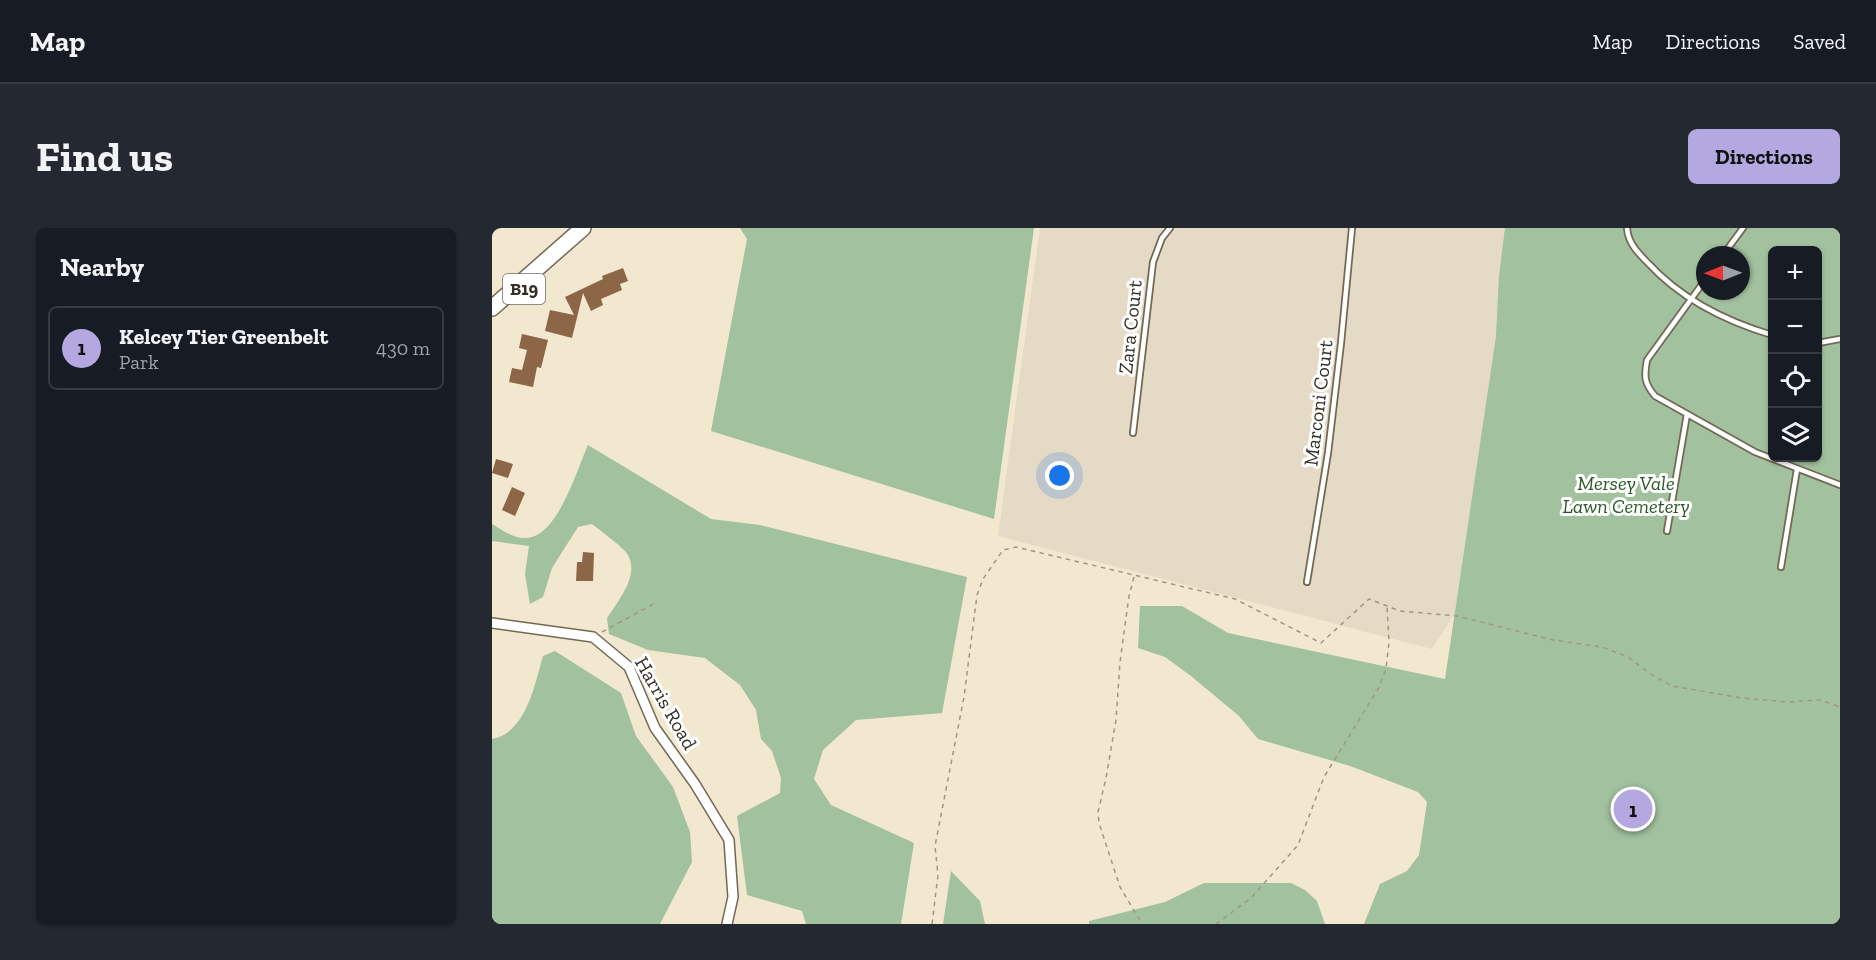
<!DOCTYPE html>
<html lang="en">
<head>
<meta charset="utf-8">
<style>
  body { margin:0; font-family:"Zilla Slab",serif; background:#242831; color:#f1f3f6 }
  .controls { position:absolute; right:18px; top:18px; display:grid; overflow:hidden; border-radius:9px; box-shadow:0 2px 4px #0004 }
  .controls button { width:54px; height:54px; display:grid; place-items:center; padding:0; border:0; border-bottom:2px solid #363941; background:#171b24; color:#f1f3f6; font:30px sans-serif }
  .compass { position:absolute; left:1204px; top:18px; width:54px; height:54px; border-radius:50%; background:#171b24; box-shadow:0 2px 4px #0004; rotate:269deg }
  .you { position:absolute; left:568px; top:248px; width:21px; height:21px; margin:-15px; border:4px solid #fff; border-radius:50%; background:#1a73e8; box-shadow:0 0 0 9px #1a73e833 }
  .badge { display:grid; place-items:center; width:39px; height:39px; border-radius:50%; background:#b3a8e0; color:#111; font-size:20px; font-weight:700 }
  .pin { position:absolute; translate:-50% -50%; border:3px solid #fff; box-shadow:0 2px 6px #0006 }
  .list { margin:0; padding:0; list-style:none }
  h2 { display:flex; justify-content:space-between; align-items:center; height:78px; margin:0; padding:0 24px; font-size:26px }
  h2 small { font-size:20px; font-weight:400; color:#9ea1a6 }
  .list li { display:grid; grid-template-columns:39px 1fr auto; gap:18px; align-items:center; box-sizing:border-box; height:84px; margin:0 12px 12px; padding:0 12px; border:2px solid #363941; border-radius:9px }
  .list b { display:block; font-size:22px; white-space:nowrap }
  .list p { margin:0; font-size:20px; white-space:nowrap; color:#9ea1a6 }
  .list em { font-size:20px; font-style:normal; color:#9ea1a6 }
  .icon { flex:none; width:33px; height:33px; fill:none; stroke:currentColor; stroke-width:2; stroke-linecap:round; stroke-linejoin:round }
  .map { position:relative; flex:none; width:1348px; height:696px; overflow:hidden; border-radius:9px }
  header { display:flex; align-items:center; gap:36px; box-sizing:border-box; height:84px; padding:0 30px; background:#171b24; border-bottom:2px solid #363941 }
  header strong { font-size:28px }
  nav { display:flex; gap:33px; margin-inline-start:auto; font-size:21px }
  .intro { display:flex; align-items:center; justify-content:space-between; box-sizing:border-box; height:144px; padding:0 36px }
  h1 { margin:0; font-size:42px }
  .button { padding:15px 27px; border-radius:9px; background:#b3a8e0; color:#111; font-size:21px; font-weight:700 }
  main { display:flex; gap:36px; padding:0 36px }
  aside { flex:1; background:#171b24; border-radius:9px; box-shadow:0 2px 4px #0004 }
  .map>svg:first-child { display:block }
  .industrial { fill:#e5dac6 }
  .green { fill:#a2c19f; fill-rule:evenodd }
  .building { fill:#8c6646 }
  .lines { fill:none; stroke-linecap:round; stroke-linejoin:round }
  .lane-casing { stroke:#726954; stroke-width:8 }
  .street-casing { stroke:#726954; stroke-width:12 }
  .primary-casing { stroke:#726954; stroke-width:18 }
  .path { stroke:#9f9785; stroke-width:1.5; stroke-dasharray:4.5 4.5; stroke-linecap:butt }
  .lane { stroke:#fff; stroke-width:4.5 }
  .street { stroke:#fff; stroke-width:9 }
  .primary { stroke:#fff; stroke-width:15 }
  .labels { text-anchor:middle; stroke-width:6; stroke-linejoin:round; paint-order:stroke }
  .shield { fill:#fff; stroke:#706d67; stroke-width:1.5 }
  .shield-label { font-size:18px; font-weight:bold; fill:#332f26 }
  .street-label { font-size:20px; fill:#332f26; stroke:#fff }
  .park-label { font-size:20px; font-style:italic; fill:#285926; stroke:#fff }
</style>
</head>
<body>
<header>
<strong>Map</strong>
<nav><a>Map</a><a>Directions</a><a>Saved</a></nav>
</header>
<div class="intro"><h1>Find us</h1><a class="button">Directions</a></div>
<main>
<aside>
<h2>Nearby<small></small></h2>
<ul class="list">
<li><span class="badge">1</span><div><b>Kelcey Tier Greenbelt</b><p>Park</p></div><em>430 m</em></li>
</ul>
</aside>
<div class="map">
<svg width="1348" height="696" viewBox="0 0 1348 696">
  <rect width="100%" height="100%" fill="#f2e8cf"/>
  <path class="industrial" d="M548 0H1020L963 385 940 421 506 308Z"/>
  <path class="green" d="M248 0H542L502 291 219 203 255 11Z
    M1013 0H1348V696H872L888 656 915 643 927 627 935 574 926 564 858 538 766 511 747 488 699 448 673 429 646 420 648 378H690L736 405 953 451 1004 108 1007 48ZM1280 22H1326V230H1280ZM1213 27H1249V63H1213Z
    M96 217 219 291 268 297 475 349 450 485 364 492 331 522 322 551 339 577 422 615 409 696H314L310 683 255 667 245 588 288 565 289 550 280 523 269 511 264 482 248 457 213 430 156 422 117 406 115 390C126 373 151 344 133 323 123 313 111 305 100 296L86 299 60 340 51 369 38 376 33 346 37 318 0 313V296C10 302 22 311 34 310 66 309 85 241 96 217Z
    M63 423 129 465 144 508 181 559 198 604 200 634 168 696H0V511C34 505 43 456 51 428Z
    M459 643 488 673 493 696H451Z
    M712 655H799L813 662 825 673 833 696H597V693L673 674Z"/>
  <path class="building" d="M131 40 136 53 128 56 130 62 109 71 111 77 99 83 91 65 80 110 53 103 58 82 82 87 73 69 111 51 110 48Z
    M30 106 56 112 49 140 45 139 41 159 17 154 20 140 30 142 35 122 27 120Z
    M4 231 21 236 16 250 0 245Z
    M20 259 33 265 23 288 10 282Z
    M91 324 102 325 101 353H84L85 334H90Z"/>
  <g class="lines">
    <g class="lane-casing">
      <path id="lane" d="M1135 0C1136 15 1146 25 1156 35 1190 72 1233 93 1280 107
        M1231 27 1251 0
        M1213 52 1155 132C1152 148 1152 155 1163 168L1263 224 1348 257
        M1326 115 1348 111
        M641 205 661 34 670 10 678 0
        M1175 303 1195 186
        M1289 339 1305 241
        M815 354 836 225 849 115 860 0"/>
    </g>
    <g class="street-casing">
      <path id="street" d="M0 395 101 409 137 439 163 500 203 556 237 612 241 669 235 696"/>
    </g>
    <g class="primary-casing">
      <path id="primary" d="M0 80 91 0"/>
    </g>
    <path class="path" d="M642 349 637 368 628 434 624 492 614 550 606 584 607 595 628 659 650 696
      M110 404 165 374
      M440 696 446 647 443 618 472 469 485 367 491 351 511 322 524 319 743 371 829 415 877 371 908 383 965 388 1061 412 1110 419 1136 429 1157 445 1180 458 1250 470 1296 474 1329 472 1348 479
      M724 696 759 670 806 617 832 549 886 461 894 441 897 414 895 379"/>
    <use href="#lane" class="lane"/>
    <use href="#street" class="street"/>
    <use href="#primary" class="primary"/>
  </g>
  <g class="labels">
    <rect class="shield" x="11" y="46" width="42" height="30" rx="4.5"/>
    <g class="shield-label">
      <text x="32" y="67">B19</text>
    </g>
    <g class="street-label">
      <text transform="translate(638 99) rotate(-84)" y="7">Zara Court</text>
      <text transform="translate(826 175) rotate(-83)" y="7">Marconi Court</text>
      <text transform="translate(174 475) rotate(60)" y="7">Harris Road</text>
    </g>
    <g class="park-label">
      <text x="1134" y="262">Mersey Vale<tspan x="1134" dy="23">Lawn Cemetery</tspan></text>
    </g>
  </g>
</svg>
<div class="controls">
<button>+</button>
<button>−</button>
<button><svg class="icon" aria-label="locate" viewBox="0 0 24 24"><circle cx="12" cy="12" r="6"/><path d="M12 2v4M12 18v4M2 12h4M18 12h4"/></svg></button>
<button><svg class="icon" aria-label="layers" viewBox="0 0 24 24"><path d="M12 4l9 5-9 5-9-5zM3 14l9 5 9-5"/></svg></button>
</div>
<svg class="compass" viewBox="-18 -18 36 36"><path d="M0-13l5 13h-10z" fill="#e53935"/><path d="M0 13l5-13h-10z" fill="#9ea1a6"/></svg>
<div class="you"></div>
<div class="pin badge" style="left:1141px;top:581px">1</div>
</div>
</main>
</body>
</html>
